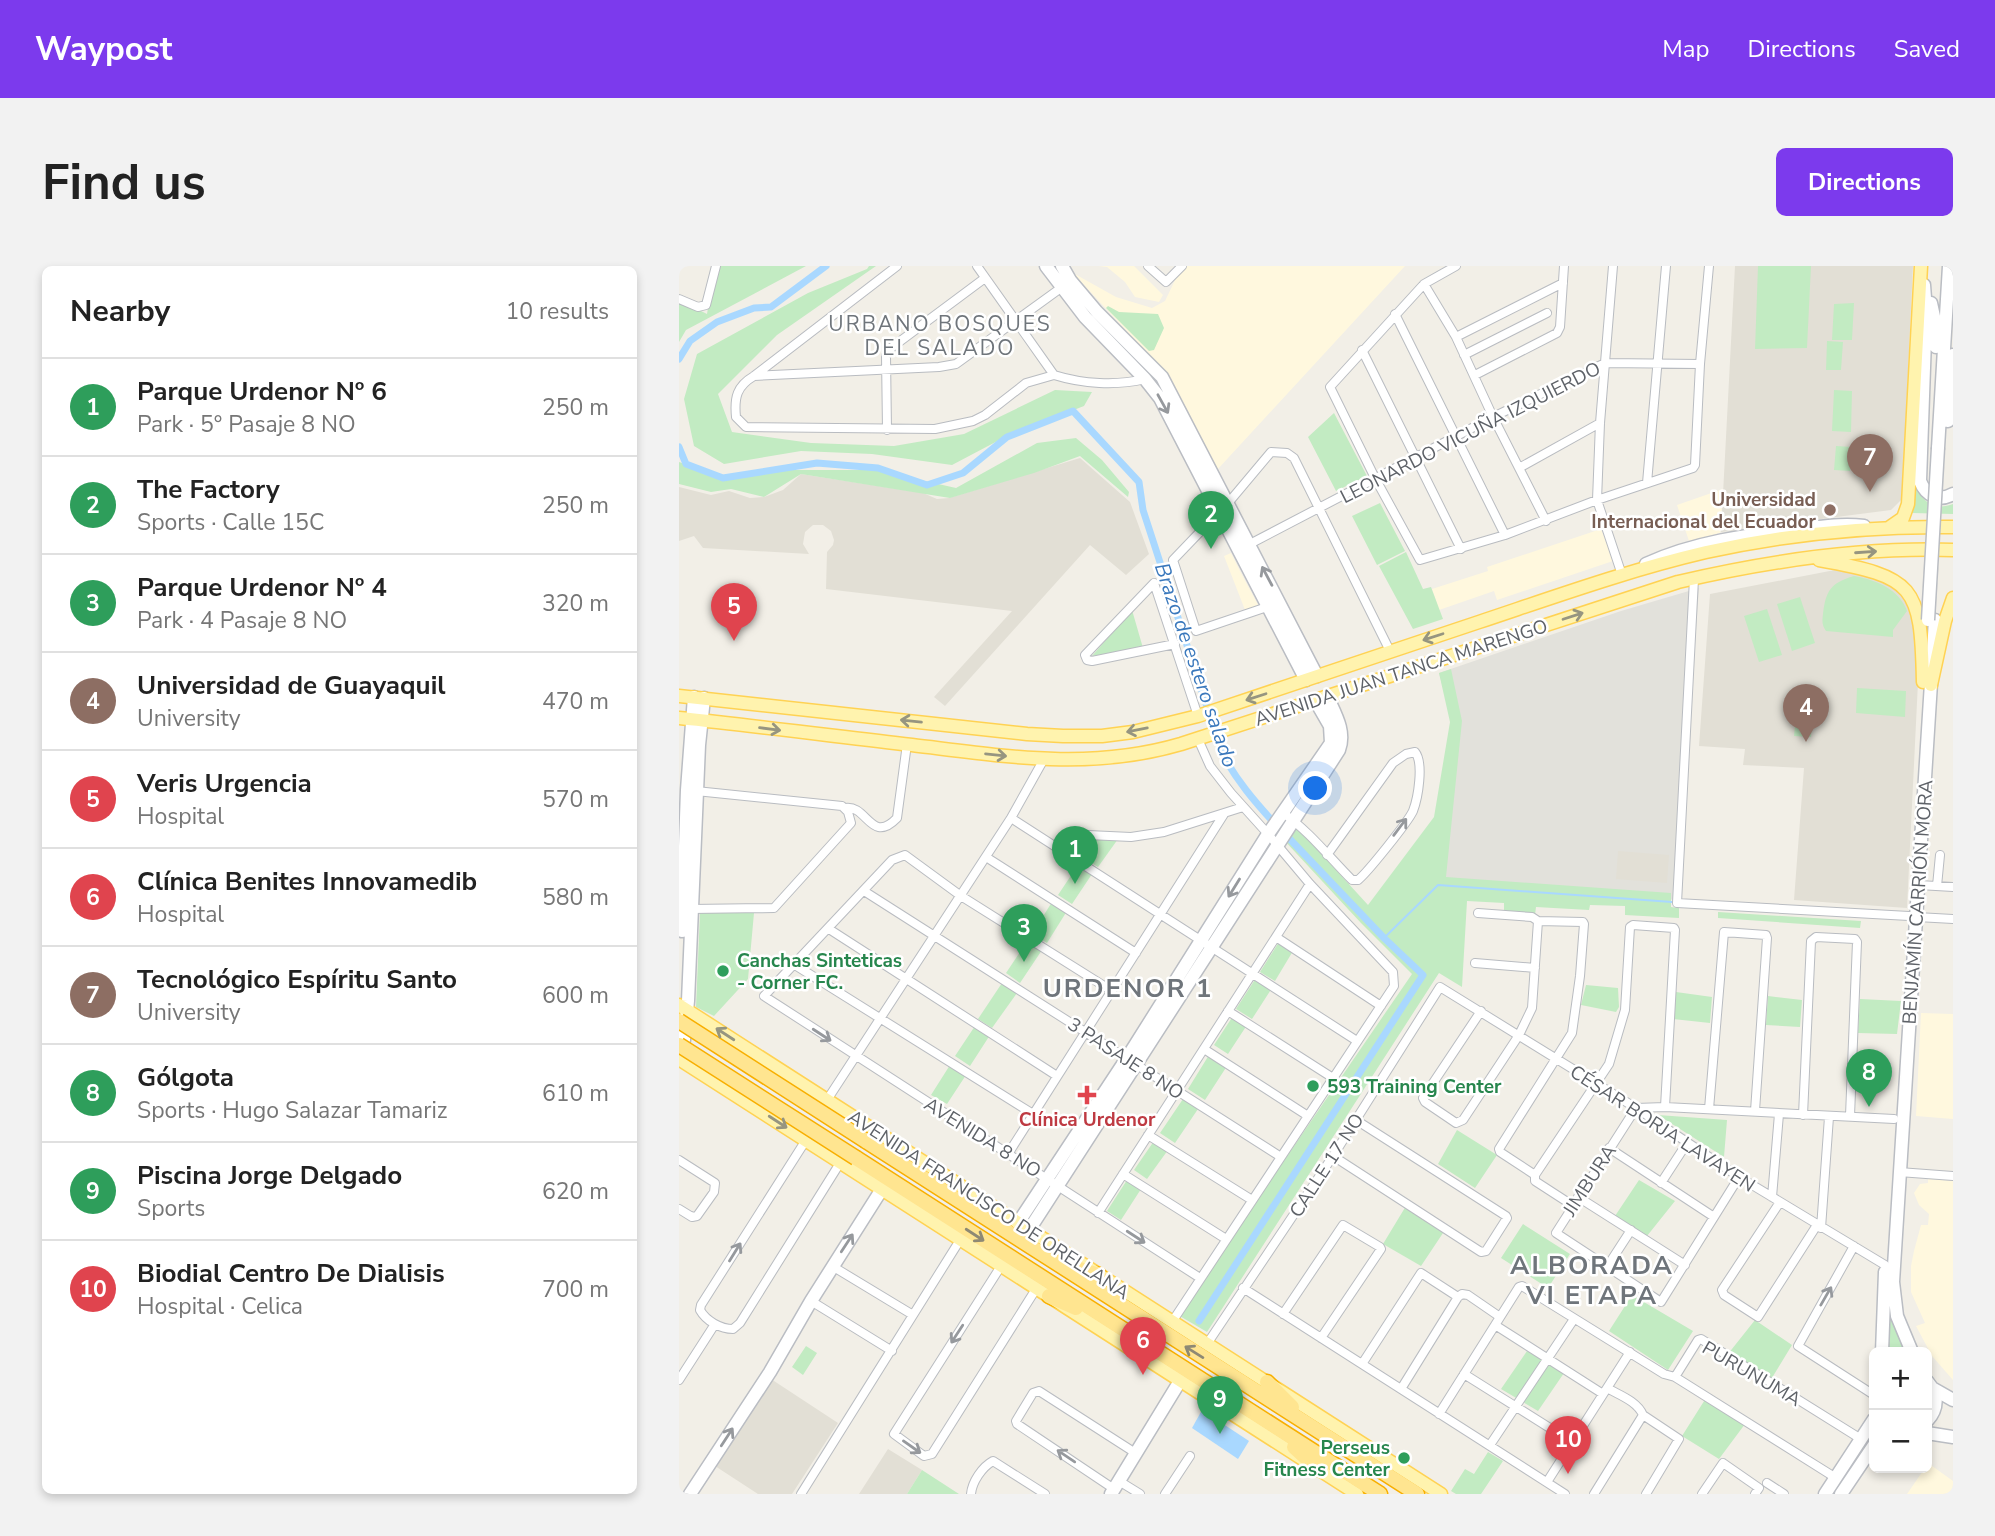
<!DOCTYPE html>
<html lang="en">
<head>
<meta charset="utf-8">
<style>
  body { margin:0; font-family:"Nunito Sans",sans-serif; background:#f2f2f2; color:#222 }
  .controls { position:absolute; right:21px; bottom:21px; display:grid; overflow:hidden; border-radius:10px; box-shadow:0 4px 10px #0003 }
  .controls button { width:63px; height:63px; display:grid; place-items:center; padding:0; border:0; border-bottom:2px solid #e0e0e0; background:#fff; color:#222; font:35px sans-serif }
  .you { position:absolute; left:637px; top:523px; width:24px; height:24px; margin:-18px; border:5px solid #fff; border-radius:50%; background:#1a73e8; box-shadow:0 0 0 10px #1a73e833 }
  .badge { display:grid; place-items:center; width:46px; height:46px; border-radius:50%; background:#7c3aed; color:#fff; font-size:23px; font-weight:700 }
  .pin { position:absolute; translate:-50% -58px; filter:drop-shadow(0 2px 4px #0008) }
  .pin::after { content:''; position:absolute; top:37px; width:24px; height:21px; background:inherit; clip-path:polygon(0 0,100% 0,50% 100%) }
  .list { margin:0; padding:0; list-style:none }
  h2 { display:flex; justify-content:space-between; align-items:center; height:91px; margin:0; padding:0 28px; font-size:30px }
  h2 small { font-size:23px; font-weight:400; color:#767676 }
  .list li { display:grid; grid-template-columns:46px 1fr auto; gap:21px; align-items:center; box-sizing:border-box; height:98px; padding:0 28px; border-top:2px solid #e0e0e0 }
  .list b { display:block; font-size:26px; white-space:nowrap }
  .list p { margin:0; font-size:23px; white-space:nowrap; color:#767676 }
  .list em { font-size:23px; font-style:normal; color:#767676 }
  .map { position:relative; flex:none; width:1274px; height:1228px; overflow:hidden; border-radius:10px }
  header { display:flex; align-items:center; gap:42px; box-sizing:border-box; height:98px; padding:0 35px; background:#7c3aed; color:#fff }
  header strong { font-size:33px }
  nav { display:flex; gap:38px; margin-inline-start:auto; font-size:24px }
  .intro { display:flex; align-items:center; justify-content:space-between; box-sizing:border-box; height:168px; padding:0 42px }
  h1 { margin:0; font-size:49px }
  .button { padding:18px 32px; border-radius:10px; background:#7c3aed; color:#fff; font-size:24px; font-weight:700 }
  main { display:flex; gap:42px; padding:0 42px }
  aside { flex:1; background:#fff; border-radius:10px; box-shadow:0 4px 10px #0003 }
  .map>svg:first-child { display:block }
  .commercial { fill:#fff8de }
  .industrial { fill:#e2e1db }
  .education { fill:#e2dfd5 }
  .green { fill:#c2ebc2 }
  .water { fill:#a9d8ff }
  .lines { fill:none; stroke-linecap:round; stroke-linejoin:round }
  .stream { stroke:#a9d8ff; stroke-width:2 }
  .canal { stroke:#a9d8ff; stroke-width:7 }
  .street-casing { stroke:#b9bcc1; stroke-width:10 }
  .secondary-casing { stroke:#babdc3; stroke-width:15 }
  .primary-casing { stroke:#ffd253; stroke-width:15 }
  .highway-casing { stroke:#f8af00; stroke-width:17 }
  .street { stroke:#fff; stroke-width:8 }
  .secondary { stroke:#fff; stroke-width:12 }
  .primary { stroke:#fff3ae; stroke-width:12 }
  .highway { stroke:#ffe590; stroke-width:14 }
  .secondary-bridge-casing { stroke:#babdc3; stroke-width:15; stroke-linecap:butt }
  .highway-bridge-casing { stroke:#f8af00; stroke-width:17; stroke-linecap:butt }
  .secondary-bridge { stroke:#fff; stroke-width:12 }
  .highway-bridge { stroke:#ffe590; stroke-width:14 }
  .oneway { stroke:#96999d }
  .oneway2 { stroke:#969580 }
  .oneway3 { stroke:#8e8974 }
  .education-dot { fill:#8d6e63; stroke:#fff; stroke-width:2.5 }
  .leisure-dot { fill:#2e9e5b; stroke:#fff; stroke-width:2.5 }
  .health-dot { fill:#e0444e; stroke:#fff; stroke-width:2.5 }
  .labels { text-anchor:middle; stroke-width:5; stroke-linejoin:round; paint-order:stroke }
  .street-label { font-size:19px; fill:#5e6268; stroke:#fff }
  .education-label { font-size:19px; font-weight:bold; fill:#785e54; stroke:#fff; text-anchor:end }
  .leisure-label { font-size:19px; font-weight:bold; fill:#27864d; stroke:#fff; text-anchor:start }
  .health-label { font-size:19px; font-weight:bold; fill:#be3a42; stroke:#fff }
  .neighbourhood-label { font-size:21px; letter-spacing:2px; fill:#6f757b; stroke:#fff }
  .water-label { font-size:21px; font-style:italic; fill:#3a78bc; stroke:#fff }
  .district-label { font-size:26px; font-weight:bold; letter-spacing:2px; fill:#6f757b; stroke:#fff }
</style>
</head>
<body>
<header>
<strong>Waypost</strong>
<nav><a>Map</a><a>Directions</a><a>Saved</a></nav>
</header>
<div class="intro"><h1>Find us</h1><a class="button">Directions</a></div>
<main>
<aside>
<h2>Nearby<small>10 results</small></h2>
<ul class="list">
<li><span class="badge" style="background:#2e9e5b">1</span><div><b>Parque Urdenor Nº 6</b><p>Park · 5° Pasaje 8 NO</p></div><em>250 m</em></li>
<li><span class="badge" style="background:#2e9e5b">2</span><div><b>The Factory</b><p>Sports · Calle 15C</p></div><em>250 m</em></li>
<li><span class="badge" style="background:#2e9e5b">3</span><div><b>Parque Urdenor Nº 4</b><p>Park · 4 Pasaje 8 NO</p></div><em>320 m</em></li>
<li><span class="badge" style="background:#8d6e63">4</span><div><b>Universidad de Guayaquil</b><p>University</p></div><em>470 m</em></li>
<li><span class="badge" style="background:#e0444e">5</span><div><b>Veris Urgencia</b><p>Hospital</p></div><em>570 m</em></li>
<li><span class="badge" style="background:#e0444e">6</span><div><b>Clínica Benites Innovamedib</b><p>Hospital</p></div><em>580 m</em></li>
<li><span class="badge" style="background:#8d6e63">7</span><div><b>Tecnológico Espíritu Santo</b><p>University</p></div><em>600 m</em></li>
<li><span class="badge" style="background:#2e9e5b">8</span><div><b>Gólgota</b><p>Sports · Hugo Salazar Tamariz</p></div><em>610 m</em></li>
<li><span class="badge" style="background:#2e9e5b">9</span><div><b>Piscina Jorge Delgado</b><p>Sports</p></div><em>620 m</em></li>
<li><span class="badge" style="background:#e0444e">10</span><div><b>Biodial Centro De Dialisis</b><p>Hospital · Celica</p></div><em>700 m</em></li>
</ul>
</aside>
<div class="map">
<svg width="1274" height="1228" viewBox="0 0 1274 1228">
  <rect width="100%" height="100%" fill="#f2efe7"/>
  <path class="commercial" d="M419 0H455L484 29 480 36 456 31 446 16 428 1Z
    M507 0H726L538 204 492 113 394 7 437 31 473 42 486 35 498 10Z
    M1044 223 1041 267 1010 275 998 239Z
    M922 263 934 295 818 334 815 325 760 344 753 323 809 305 808 301Z
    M552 287 562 307 579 339 566 344 545 290Z
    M1242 747 1274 748V853L1237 850Z
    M1249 913 1274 915V1114L1253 1090 1237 1060 1246 1057 1232 1026V1000L1235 985 1242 959H1249L1250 948 1240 939 1235 927 1241 918 1249 917Z
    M1249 1197 1274 1215V1228H1228L1246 1202H1248Z"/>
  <path class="industrial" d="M1020 322 998 634 766 615 774 459 760 407 942 345Z"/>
  <path class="education" d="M1056 0H1234L1223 233 1212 244 1042 266Z
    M401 192 451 236 470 288 447 309 411 279 266 440 255 431 333 345 147 323 148 286 154 279 155 274 152 265 144 259H134L126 266 124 278 130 288 24 282 15 270 0 275V221L32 229 50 225 71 232 85 231 104 224 122 208 244 227 258 233 270 232Z
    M1161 303 1200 310 1226 331 1235 361 1239 416 1228 642 1115 634 1125 502 1064 499 1066 483 1020 480 1031 328Z
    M939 585 990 589 988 617 937 613Z
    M92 1113 159 1157 113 1228H79L36 1200Z
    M209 1183 243 1204 228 1228H180Z"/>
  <path class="green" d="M36 0H127L7 64 0 76V34L28 48Z
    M190 0H197L98 69 39 128 53 166 132 177 215 180 285 168 376 124 413 126 405 140 328 170 273 199 193 188 122 185 45 198 15 180 5 133 18 88 129 27 188 3Z
    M1079 0H1132L1128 82 1076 83Z
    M1175 37 1173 74H1153L1155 38Z
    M429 40 440 46 479 48 485 62 475 84 470 85 427 42Z
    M1148 75 1164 76 1162 104H1147Z
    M1155 124 1173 125 1172 166 1153 165Z
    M655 147 688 210 657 225 629 171Z
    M397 172 423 194 450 226 449 231 401 190 355 207 271 232 122 208 85 231 52 223 32 226 0 218V196L49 213 97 204H197L277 222 358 177Z
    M1157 180 1173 181 1171 205 1155 204Z
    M1236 208C1237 230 1251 247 1274 238V248L1233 247Z
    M701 237 726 285 698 299 673 250Z
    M727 286 744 323 752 321 764 353 734 363 700 300Z
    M1175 310C1197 314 1220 323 1228 345L1214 364V371L1147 365C1143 359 1143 356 1144 348 1147 325 1151 317 1175 310Z
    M1121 331 1136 377 1113 385 1098 338Z
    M1088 343 1103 389 1080 396 1065 350Z
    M453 344 464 382 413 390Z
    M772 403 783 455 767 611 992 627V641L1000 642V652L946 649V640L911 639 910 644 857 641 856 649 825 647V637L788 635 783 721 760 707 528 1066 499 1049 733 708 682 657 604 573 615 558 689 639 755 551 771 456 760 407Z
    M1178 422 1227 425 1226 451 1177 447Z
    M1118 440 1134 441 1132 471 1115 470Z
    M410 572 439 573 419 601 399 589Z
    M399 599 413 608 393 638 379 629Z
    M373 636 388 645 368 677 353 668Z
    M1039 646 1182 655 1181 662 1039 652Z
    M21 647H75L69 713 35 750 17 741Z
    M349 674 363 684 341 717 327 707Z
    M600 676 614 685 596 715 581 706Z
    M577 712 593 722 573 753 557 743Z
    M323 717 338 727 313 762 299 753Z
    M907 719 939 722 940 741 937 746 902 739Z
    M997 726 1033 731 1031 757 994 753Z
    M1089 730 1123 734 1121 761 1087 759Z
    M1181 733 1222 735 1218 768 1179 767Z
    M554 750 568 759 549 788 535 779Z
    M296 760 311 769 291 800 276 790Z
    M530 789 548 800 526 834 509 823Z
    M271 799 287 809 268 838 252 829Z
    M504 833 519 843 496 877 481 867Z
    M979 849 1048 854 1045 891Z
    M778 864 818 889 796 922 759 898Z
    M475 875 489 884 468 913 455 904Z
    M448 914 462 923 442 954 428 945Z
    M960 914 996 935 968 970 936 950Z
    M727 940 766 964 742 1000 704 978Z
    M844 958 891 988 869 1022 822 992Z
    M953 1029 1014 1065 989 1104 930 1065Z
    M1211 1041 1229 1086H1210L1209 1042Z
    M1076 1054 1113 1079 1091 1115 1049 1088Z
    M127 1080 138 1087 124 1109 113 1101Z
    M848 1085 885 1107 859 1145 822 1123Z
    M1027 1132 1066 1158 1040 1193 1003 1170Z
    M809 1186 824 1195 802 1228H777L772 1225 786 1203 795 1208Z
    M243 1204 280 1228H228Z"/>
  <path class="water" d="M523 1144 570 1175 559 1193 513 1162Z"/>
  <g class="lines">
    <path class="stream" d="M705 672 759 619 993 636"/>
    <path class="canal" d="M0 93 11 75 38 56 75 42 92 41 147 0
      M0 181 7 198 44 212 138 197 199 202 248 219 284 207 328 171 394 145 460 216 464 244 543 487C557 514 576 536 597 559
      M520 1055 744 709 705 672 605 567"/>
    <g class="street-casing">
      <path id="street" d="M218 0 75 110C58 120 55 131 57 151L67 161 256 163 294 155 306 149 347 117 375 109
        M298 0 375 109C404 118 437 120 466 113
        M469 0 487 16 503 0
        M777 0 745 18 651 121 696 212 741 294 826 269 918 234 1014 202 1016 199 1021 98 1030 0
        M934 0 921 157 918 234 943 309
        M745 18 777 71 814 151 867 255
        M0 33 19 41 27 39 37 0
        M716 48 826 269
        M777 71 884 17
        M683 84 782 283
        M785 89 868 47
        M796 109 878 67 881 61 885 0
        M75 110 260 101 277 98 386 19
        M208 164 207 90 212 82 306 12
        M840 202 921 157
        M968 217 987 0
        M550 236 592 186 608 187 615 192 711 385
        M540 246 494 294 517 365 588 341
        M567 280 814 151 926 97 1021 98
        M1015 313 998 637 1230 650
        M496 378 413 395 408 394 406 389 475 317 519 450
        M166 542C188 538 192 579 218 552L228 478
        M604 547C630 565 651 592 673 614H679C688 607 729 556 734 545 739 532 745 497 736 486L727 488 714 497 648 589
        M332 552 678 775
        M307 591 457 687
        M393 591 409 569 452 571 485 566 564 541
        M1240 619 1274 621
        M1258 620 1261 589
        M185 625 602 891
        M12 643 95 642 172 557 169 546 163 540 17 525
        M799 647 853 651 859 655 904 656 905 658 901 710 893 767 820 883 821 886 856 909
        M1238 651 1274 653
        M150 663 378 810
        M597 671 702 740
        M796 697 856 702
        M116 699 354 848
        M433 725 282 630 226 589 213 594 85 730 521 1012
        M549 745 654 812
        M802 745 744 832 746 836 777 857 784 854 840 769 853 742 859 655
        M525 783 629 850
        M148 834 332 552 365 493
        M1030 843 1045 666 1087 669 1088 672 1076 845
        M1124 849 1132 675 1137 671 1176 673 1178 676 1171 850
        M469 869 573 934
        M127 874 22 1039 21 1044C27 1055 42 1063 54 1063L61 1057 161 897
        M930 882 1035 951
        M329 888 545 548
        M654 890 802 986 807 985 828 952 827 950 677 854
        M0 894 36 917 35 926 18 950 13 951 0 943
        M1220 906 1274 910
        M444 908 547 973
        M856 909 930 798 946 744 951 661 954 659 995 662 996 664 986 841
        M856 909V915L893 939
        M1060 911 982 1036 877 967 957 842 986 841 1215 853
        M982 917 1008 877
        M899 931 1006 999
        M1093 931 1100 848
        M1101 936 1043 1024 1045 1029 1079 1051 1138 959
        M419 947 631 618
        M1142 962 1150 851
        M1175 980 1119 1080 1195 1129
        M153 1000 234 1049
        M322 1000 215 1168 245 1190 253 1188 357 1023
        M928 1001 952 964
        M564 1022 886 1228
        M779 1031 783 1028 789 1029 821 1051
        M132 1035 213 1085
        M604 1048 664 959 701 981 702 983 642 1072
        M493 1056 715 720 714 706 631 618 589 568 552 527 531 500 519 473
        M816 1059 924 1128
        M528 1078 654 890 761 721 957 842 1060 911 1206 999
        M683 1098 742 1007 779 1031
        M785 1108 893 1176
        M996 1111 1019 1074 1022 1073 1182 1173
        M0 1114 36 1058
        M928 1122C940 1129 958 1135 964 1149
        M722 1123 779 1031
        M760 1148 840 1021 843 1020 985 1108 996 1111 1157 1212
        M964 1149 1000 1173 967 1228
        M811 1179 895 1053
        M440 1215 461 1228
        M868 1216 951 1086
        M1088 1217 1105 1228
        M435 1223 338 1158 337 1155 354 1127 360 1125 458 1188
        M122 1228 281 974
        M292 1228C293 1216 303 1201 314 1195L366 1228
        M486 1228 511 1190
        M915 1228 964 1149
        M1023 1228 1044 1197 1080 1222 1076 1228"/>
    </g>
    <g class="secondary-casing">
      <path id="secondary" d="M367 0 406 51 466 113 481 132 627 414
        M383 0 391 14 418 46 483 111 638 410
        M1245 19 1247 45 1241 215C1247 230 1260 236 1274 228
        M1252 37 1256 55 1257 81
        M1269 155 1274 89
        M1259 182 1270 0
        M967 298C1015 276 1068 269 1120 263 1142 261 1163 257 1185 260
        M3 665 8 524 15 431
        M0 789 5 774 9 735 20 479 25 432
        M339 957 448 792 589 568 652 477 651 460 636 434
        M350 964 660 484C667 465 656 448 648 430
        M1203 1086 1206 1006
        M1233 1086 1218 1050 1214 1016 1256 354
        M1248 1115C1259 1128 1260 1142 1248 1155
        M1253 1122 1274 1134
        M1248 1167 1274 1171
        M11 1228 91 1106 132 1035 203 923
        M432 1228 501 1115
        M1146 1228 1195 1153
        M1162 1228 1195 1179"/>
    </g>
    <g class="primary-casing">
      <path id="primary" d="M1211 261 1224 252 1229 238 1242 0
        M1140 294C1236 311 1242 319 1244 416
        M1252 419 1266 355 1274 332
        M0 430 348 468 384 470H423L454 466 519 450C612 418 706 387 800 356 875 331 950 304 1027 286 1108 268 1192 260 1274 261
        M0 452C78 460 155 470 233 479 325 490 410 505 502 478L999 316C1089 295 1181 281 1274 284
        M0 739 762 1228
        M0 793 678 1228"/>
    </g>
    <g class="highway-casing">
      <path id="highway" d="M187 875 738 1228
        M177 892 701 1228
        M388 999 420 1009
        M370 1030 397 1042
        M588 1116 613 1141
        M615 1181 639 1203"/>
    </g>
    <use href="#street" class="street"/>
    <use href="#secondary" class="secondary"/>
    <use href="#primary" class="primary"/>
    <use href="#highway" class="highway"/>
    <g class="secondary-bridge-casing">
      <path id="secondary-bridge" d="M1249 354 1259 182"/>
    </g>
    <g class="highway-bridge-casing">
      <path id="highway-bridge" d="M0 755 187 875
        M0 779 177 892"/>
    </g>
    <use href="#secondary-bridge" class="secondary-bridge"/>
    <use href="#highway-bridge" class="highway-bridge"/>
  </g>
  <defs><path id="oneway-shaft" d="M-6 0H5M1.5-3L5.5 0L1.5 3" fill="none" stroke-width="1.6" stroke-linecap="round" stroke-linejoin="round" transform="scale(1.75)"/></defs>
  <g class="oneway">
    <use href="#oneway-shaft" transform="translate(484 138) rotate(61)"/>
    <use href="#oneway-shaft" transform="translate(588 310) rotate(-118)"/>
    <use href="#oneway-shaft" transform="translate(721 561) rotate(-53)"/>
    <use href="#oneway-shaft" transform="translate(555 622) rotate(122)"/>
    <use href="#oneway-shaft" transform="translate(143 769) rotate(33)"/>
    <use href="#oneway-shaft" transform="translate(457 971) rotate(33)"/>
    <use href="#oneway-shaft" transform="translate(168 977) rotate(-57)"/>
    <use href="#oneway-shaft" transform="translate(56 986) rotate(-58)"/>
    <use href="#oneway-shaft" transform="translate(1147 1030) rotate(-60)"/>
    <use href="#oneway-shaft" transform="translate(278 1068) rotate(123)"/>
    <use href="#oneway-shaft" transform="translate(48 1171) rotate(-57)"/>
    <use href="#oneway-shaft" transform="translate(233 1181) rotate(35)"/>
    <use href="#oneway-shaft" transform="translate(387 1190) rotate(-146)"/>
  </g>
  <g class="oneway2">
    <use href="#oneway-shaft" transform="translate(1187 286) rotate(-4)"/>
    <use href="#oneway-shaft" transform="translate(894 350) rotate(-18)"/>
    <use href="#oneway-shaft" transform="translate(754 371) rotate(162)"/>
    <use href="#oneway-shaft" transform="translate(577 431) rotate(162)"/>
    <use href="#oneway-shaft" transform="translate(232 455) rotate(-174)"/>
    <use href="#oneway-shaft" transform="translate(91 463) rotate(7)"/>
    <use href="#oneway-shaft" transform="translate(458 464) rotate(169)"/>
    <use href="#oneway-shaft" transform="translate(317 489) rotate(6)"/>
    <use href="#oneway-shaft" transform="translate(46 768) rotate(-147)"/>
    <use href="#oneway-shaft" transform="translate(99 856) rotate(33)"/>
  </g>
  <g class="oneway3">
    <use href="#oneway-shaft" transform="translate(296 969) rotate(33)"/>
    <use href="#oneway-shaft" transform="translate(515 1086) rotate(-148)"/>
  </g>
  <circle class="education-dot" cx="1151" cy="244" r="7"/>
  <g class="leisure-dot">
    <circle cx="44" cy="705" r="7"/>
    <circle cx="634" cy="820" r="7"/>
    <circle cx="725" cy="1192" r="7"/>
  </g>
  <path class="health-dot" d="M404.5 818.5h7v7h7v7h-7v7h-7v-7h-7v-7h7z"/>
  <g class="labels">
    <g class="street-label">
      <text transform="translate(791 166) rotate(-27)" y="7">LEONARDO VICUÑA IZQUIERDO</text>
      <text transform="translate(722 406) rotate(-18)" y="7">AVENIDA JUAN TANCA MARENGO</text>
      <text transform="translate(1238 636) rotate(-86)" y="7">BENJAMÍN CARRIÓN MORA</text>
      <text transform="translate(447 792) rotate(33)" y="7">3 PASAJE 8 NO</text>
      <text transform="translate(984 862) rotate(33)" y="7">CÉSAR BORJA LAVAYEN</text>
      <text transform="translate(304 871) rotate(32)" y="7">AVENIDA 8 NO</text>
      <text transform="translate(647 899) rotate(-57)" y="7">CALLE 17 NO</text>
      <text transform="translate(910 914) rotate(-57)" y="7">JIMBURA</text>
      <text transform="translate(310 938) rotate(33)" y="7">AVENIDA FRANCISCO DE ORELLANA</text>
      <text transform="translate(1073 1107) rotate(30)" y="7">PURUNUMA</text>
    </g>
    <g class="education-label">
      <text x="1137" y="240">Universidad<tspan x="1137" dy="22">Internacional del Ecuador</tspan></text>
    </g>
    <g class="leisure-label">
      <text x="58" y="701">Canchas Sinteticas<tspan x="58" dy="22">- Corner FC.</tspan></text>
      <text x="648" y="827">593 Training Center</text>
      <text x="711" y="1188" text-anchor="end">Perseus<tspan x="711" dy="22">Fitness Center</tspan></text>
    </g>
    <g class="health-label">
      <text x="408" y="860">Clínica Urdenor</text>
    </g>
    <g class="neighbourhood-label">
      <text x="261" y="65">URBANO BOSQUES<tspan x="261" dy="24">DEL SALADO</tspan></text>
    </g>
    <g class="water-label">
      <text transform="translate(517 399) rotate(71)" y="7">Brazo de estero salado</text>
    </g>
    <g class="district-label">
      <text x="449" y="731">URDENOR 1</text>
      <text x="913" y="1008">ALBORADA<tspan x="913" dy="30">VI ETAPA</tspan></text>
    </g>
  </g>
</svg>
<div class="controls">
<button>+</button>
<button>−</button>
</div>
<div class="you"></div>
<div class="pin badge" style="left:396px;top:618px;background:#2e9e5b">1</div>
<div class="pin badge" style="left:532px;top:283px;background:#2e9e5b">2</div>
<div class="pin badge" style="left:345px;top:696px;background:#2e9e5b">3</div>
<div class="pin badge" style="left:1127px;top:476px;background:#8d6e63">4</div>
<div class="pin badge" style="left:55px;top:375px;background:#e0444e">5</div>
<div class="pin badge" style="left:464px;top:1109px;background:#e0444e">6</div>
<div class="pin badge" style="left:1191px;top:226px;background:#8d6e63">7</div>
<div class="pin badge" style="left:1190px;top:841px;background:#2e9e5b">8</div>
<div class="pin badge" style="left:541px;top:1168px;background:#2e9e5b">9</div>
<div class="pin badge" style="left:889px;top:1208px;background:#e0444e">10</div>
</div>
</main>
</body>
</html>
